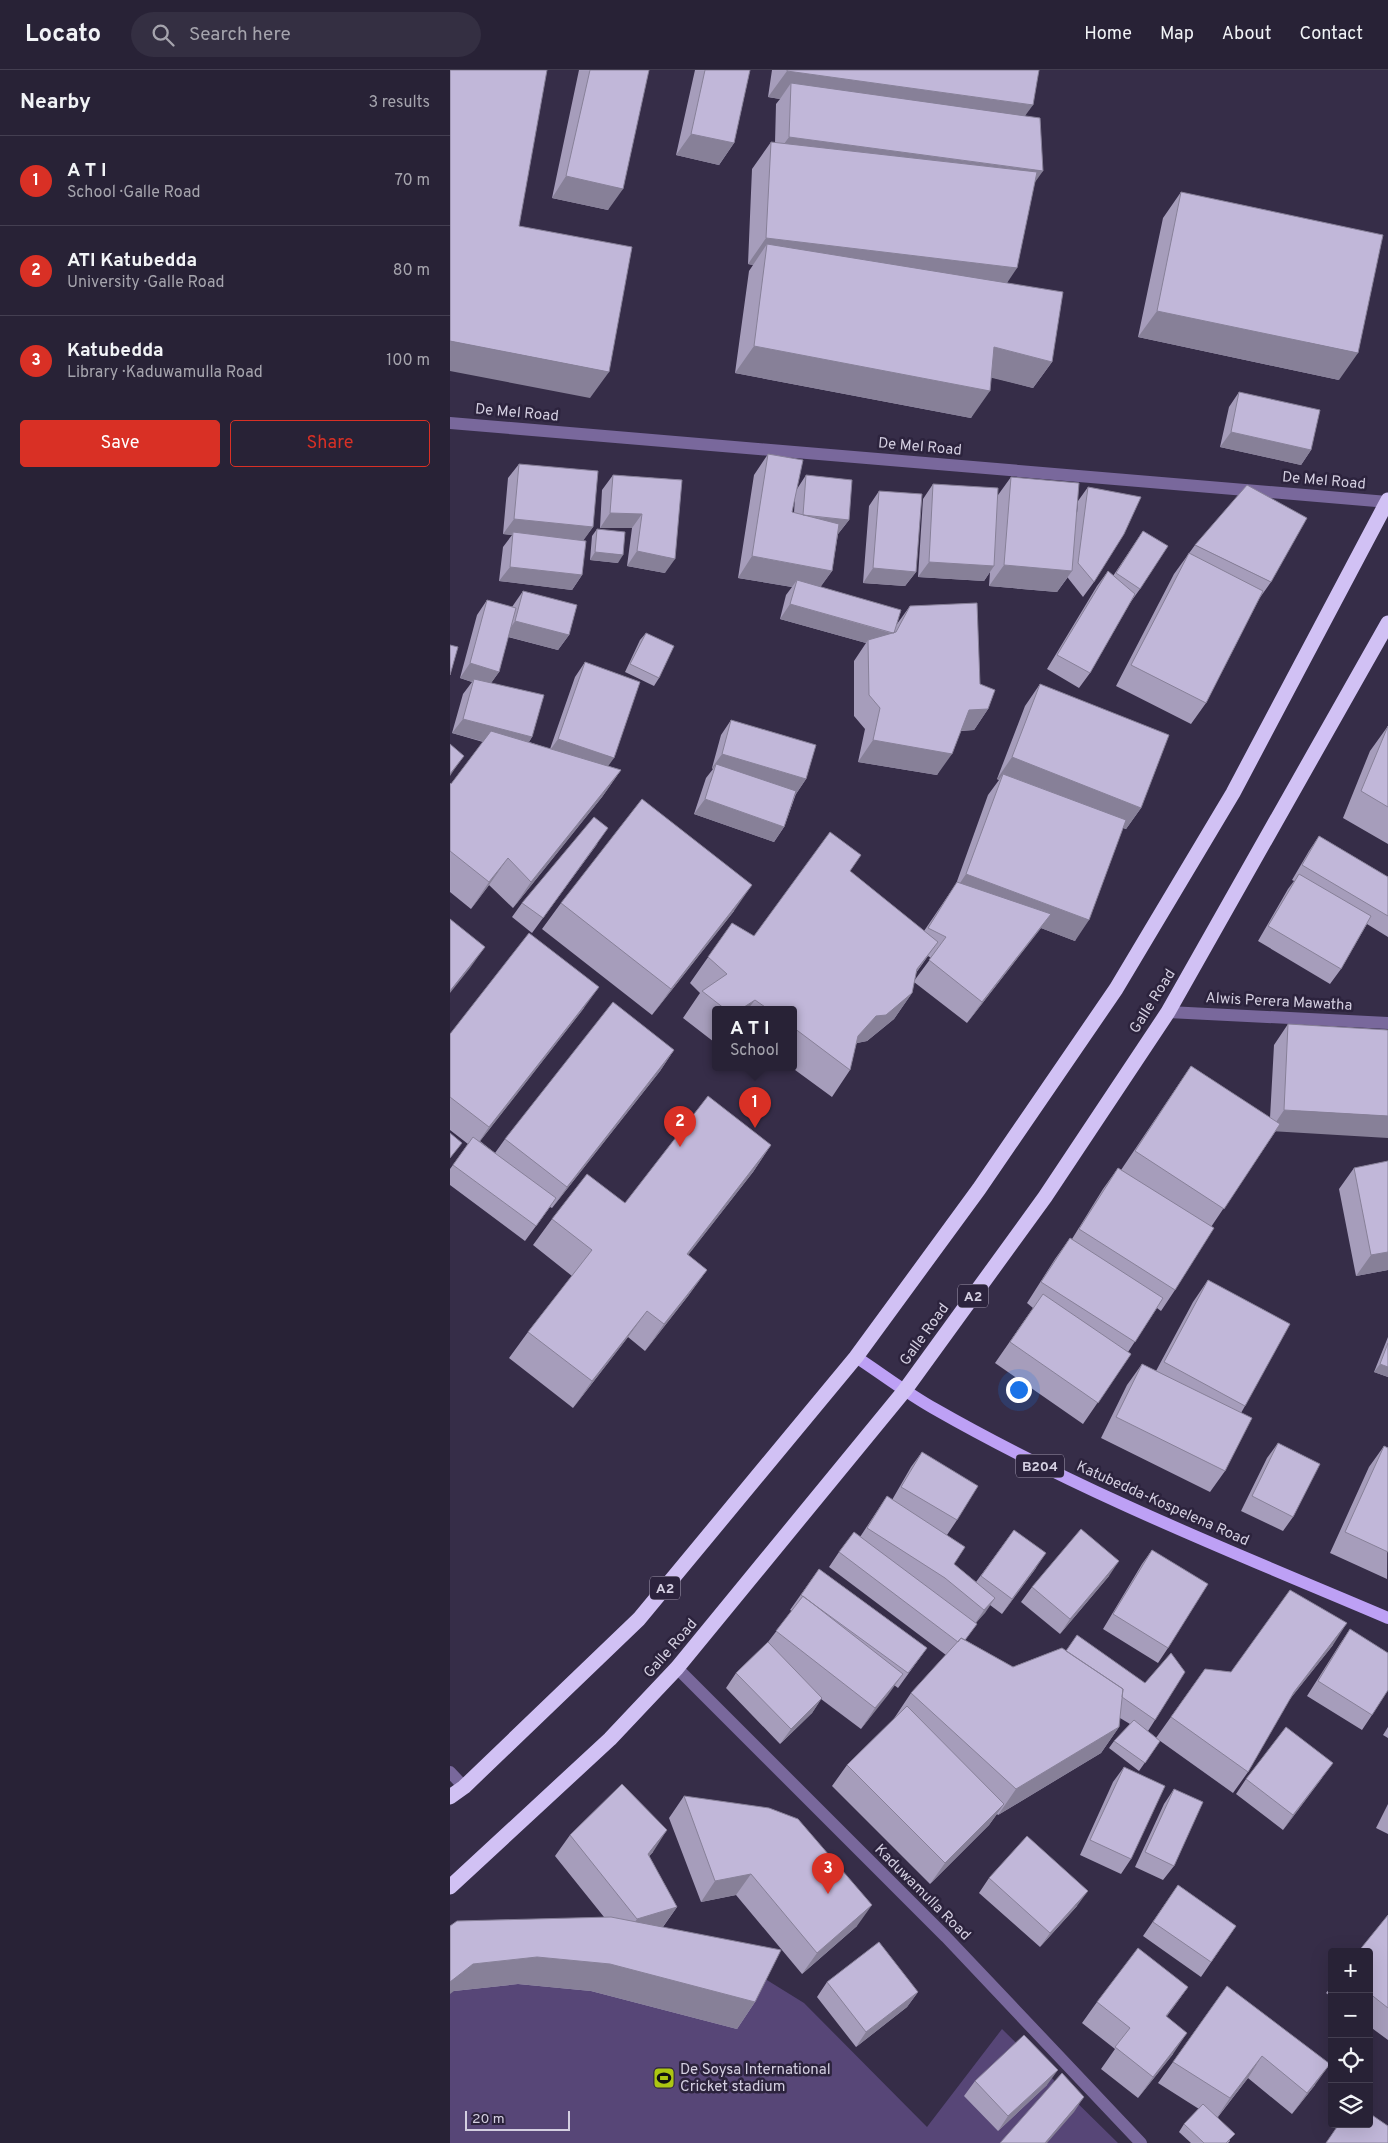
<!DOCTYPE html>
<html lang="en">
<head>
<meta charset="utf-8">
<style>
  body { margin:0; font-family:Overpass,sans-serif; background:#342f42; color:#f1f3f6 }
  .controls { position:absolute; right:15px; bottom:15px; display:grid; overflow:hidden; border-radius:5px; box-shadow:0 5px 20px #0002 }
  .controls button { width:45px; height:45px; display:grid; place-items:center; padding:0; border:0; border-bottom:1px solid #443f51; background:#282236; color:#f1f3f6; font:25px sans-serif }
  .scale { position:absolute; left:15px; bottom:12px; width:105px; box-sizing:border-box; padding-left:5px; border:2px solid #d4cfe1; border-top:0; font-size:14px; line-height:18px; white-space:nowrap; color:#d4cfe1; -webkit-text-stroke:4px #2c233d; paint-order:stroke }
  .you { position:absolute; left:568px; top:1319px; width:18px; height:18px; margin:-12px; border:4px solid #fff; border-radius:50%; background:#1a73e8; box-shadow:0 0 0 8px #1a73e833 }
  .badge { display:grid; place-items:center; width:32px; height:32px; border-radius:50%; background:#d93025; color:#fff; font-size:16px; font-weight:700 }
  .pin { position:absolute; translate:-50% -41px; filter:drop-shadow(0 1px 2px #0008) }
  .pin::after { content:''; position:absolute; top:26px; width:18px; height:15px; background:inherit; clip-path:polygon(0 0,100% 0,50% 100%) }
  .popup { position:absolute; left:262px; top:936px; width:85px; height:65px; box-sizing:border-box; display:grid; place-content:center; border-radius:5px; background:#282236; filter:drop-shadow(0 1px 4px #0005); font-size:16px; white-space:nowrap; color:#a5a4ad }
  .popup b { font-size:19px; color:#f1f3f6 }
  .popup::after { content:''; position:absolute; left:50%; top:100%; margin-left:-10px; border:10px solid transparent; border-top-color:#282236 }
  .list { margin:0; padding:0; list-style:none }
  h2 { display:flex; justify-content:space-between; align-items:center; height:65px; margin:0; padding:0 20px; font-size:21px }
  h2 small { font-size:16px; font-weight:400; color:#a5a4ad }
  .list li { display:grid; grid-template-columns:32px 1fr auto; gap:15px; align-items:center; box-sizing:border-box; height:90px; padding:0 20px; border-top:1px solid #443f51 }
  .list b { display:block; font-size:19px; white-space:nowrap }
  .list p { margin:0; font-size:16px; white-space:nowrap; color:#a5a4ad }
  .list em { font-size:16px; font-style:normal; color:#a5a4ad }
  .actions { display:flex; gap:10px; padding:15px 20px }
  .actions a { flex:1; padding:11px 0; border:1px solid #d93025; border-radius:5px; text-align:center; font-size:18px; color:#d93025 }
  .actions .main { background:#d93025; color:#fff }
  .icon { flex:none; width:28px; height:28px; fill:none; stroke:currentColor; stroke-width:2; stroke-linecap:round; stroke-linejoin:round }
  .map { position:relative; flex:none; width:938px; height:2073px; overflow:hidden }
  header { display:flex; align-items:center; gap:30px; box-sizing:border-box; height:70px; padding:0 25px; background:#282236; border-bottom:1px solid #443f51 }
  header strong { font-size:24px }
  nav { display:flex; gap:28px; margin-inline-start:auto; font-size:18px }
  .search { width:350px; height:45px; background:#342f42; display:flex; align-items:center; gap:12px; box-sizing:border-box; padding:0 18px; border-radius:28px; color:#a5a4ad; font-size:19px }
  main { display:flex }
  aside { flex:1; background:#282236 }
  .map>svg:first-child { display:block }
  .park { fill:#574677 }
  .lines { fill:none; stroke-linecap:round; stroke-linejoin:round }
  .minor { stroke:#79689c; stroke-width:12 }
  .major { stroke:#bda0f5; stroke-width:12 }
  .highway { stroke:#d1c1f4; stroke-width:15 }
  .wall { fill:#a69dbb; fill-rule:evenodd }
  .shaded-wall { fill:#878098 }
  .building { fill:#c1b7d9; stroke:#878098 }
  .labels { text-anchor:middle; stroke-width:5; stroke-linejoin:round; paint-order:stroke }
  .shield { fill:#2c233d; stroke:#a29bb0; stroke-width:1 }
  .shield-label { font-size:14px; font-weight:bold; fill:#d4cfe1 }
  .street-label { font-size:15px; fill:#d4cfe1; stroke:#2c233d }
  .poi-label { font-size:15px; fill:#d4cfe1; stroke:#2c233d; text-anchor:start }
</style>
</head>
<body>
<header>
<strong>Locato</strong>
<div class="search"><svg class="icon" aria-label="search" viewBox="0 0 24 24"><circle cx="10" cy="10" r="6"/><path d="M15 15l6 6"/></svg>Search here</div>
<nav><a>Home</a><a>Map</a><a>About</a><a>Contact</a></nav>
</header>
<main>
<aside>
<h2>Nearby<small>3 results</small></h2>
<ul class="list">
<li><span class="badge">1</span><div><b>A T I</b><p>School · Galle Road</p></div><em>70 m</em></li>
<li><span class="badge">2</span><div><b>ATI Katubedda</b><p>University · Galle Road</p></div><em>80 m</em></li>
<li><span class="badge">3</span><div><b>Katubedda</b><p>Library · Kaduwamulla Road</p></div><em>100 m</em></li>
</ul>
<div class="actions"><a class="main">Save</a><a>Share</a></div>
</aside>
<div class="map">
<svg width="938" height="2073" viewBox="0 0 938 2073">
  <rect width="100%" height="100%" fill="#362d48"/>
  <path class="park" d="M0 1877 312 1907 354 1933 477 2057 552 1959 668 2073H0Z"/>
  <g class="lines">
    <path class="minor" d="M0 353 938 432
      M718 942 938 953
      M227 1598 496 1867 691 2073
      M0 1702 14 1717"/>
    <path class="major" d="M406 1287C432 1304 458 1324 485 1339 630 1422 785 1483 938 1548"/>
    <path class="highway" d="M0 1727 14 1717 189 1549 406 1287 529 1119 666 919 783 723 938 430
      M0 1817 160 1669 227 1598 455 1320 595 1127 718 942 938 553"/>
  </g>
  <path class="wall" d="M129 0H199L158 140 102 128Z
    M245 0H300L284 73 269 95 226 85Z
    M322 0H589L575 46 585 111 557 213 602 292 583 318 541 307 521 348 285 303 299 201 303 195 298 194 302 99 321 72 325 73 326 34 330 29 318 27Z
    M731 122 889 310 688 267 713 148Z
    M789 322 861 380 851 395 770 377 779 337Z
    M318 384 347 419 356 405 399 450 388 464 382 501 370 517 447 554 460 536 530 614 538 639 524 660 511 661 487 705 408 692 415 659 404 646V591L416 573 330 549 336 525 342 517 288 508 304 405ZM345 427 344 443 342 442Z
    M69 394 143 457 133 470 132 505 122 520 49 511 53 477 62 465 53 464 58 408Z
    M163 405 232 410 215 503 177 496 182 458H150L152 420Z
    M561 407 627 443 628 431 638 417 644 512 633 527 618 508V507L607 522 539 516 540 502 534 511 468 507 473 429 483 414 548 425Z
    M429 421 466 502 455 516 413 513 419 436Z
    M147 459 168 493 140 490 142 466Z
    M693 461 690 519 680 533 640 603 629 618 597 599 647 516 658 501 663 506Z
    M745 475 821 512 809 529 756 633 741 654 666 616 724 504Z
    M73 521 119 565 108 580 58 567 49 602 41 613 82 667 79 672 100 679 125 607 135 592 158 696 171 700 152 727 63 838 39 815 21 839 0 822V713L1 714 33 672 2 663 13 624 22 612 10 608 27 545 37 530 62 537Z
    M196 563 209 608 204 616 175 602 190 570Z
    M590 614 691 738 676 759 673 758 625 871 591 858 517 953 464 912 462 923 444 949 417 971 407 973 406 974 400 1000 382 1027 341 997H344V939H266V970L264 972 233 948 250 923 240 913 282 853 304 866 400 801 474 861 506 814 538 725 549 710 547 709 575 636ZM478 886 481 888 464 911 466 903Z
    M281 650 356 709 346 724 334 757 324 772 244 744 256 708 263 699 262 698 271 665Z
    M938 656V774L893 748 920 681Z
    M869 766 938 807V867L917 854 891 899 880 914 808 871 838 819 844 811 842 810 859 781Z
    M148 773 82 863 62 847 72 833Z
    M111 833 284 841 202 945 92 859Z
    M134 938 30 1071 45 1083 55 1069 224 980 210 1001 102 1138 100 1137 75 1171 0 1115V1099L18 1074 0 1060V964Z
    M838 954 938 960 825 1062 761 1157 725 1220 711 1241 707 1238 678 1282 681 1284 633 1354 545 1293 583 1238 577 1233 605 1189 620 1168 622 1169 653 1119 668 1098 671 1100 741 996 820 1048 824 975Z
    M321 1075 303 1102 238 1185 257 1200 238 1226 195 1281 178 1267 123 1338 59 1288 78 1262 122 1206 83 1175 102 1149 175 1133Z
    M938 1091V1200L906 1206 889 1119 904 1098Z
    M758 1210 795 1336 791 1343 775 1401 760 1422 651 1368 677 1315 692 1294 706 1301 743 1232Z
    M938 1267V1307L924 1302Z
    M828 1373 843 1447 833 1461 791 1441 817 1388Z
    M934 1376 938 1378 937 1509 880 1483 919 1397Z
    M472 1382 507 1450 497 1465 504 1494 526 1512 564 1460 586 1498 552 1544 540 1535 526 1553 515 1570 563 1597 612 1578 705 1650 698 1661 710 1671 689 1701 659 1678 664 1671 680 1654 670 1648 669 1657 651 1683 548 1745 547 1744 539 1755 480 1814 382 1716 397 1695 443 1650 461 1623 496 1585 379 1497 389 1482 410 1467 437 1426 442 1430 461 1397Z
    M702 1480 718 1578 708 1593 653 1559 692 1494Z
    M369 1499 477 1578 448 1618 444 1615 411 1659 371 1629 362 1643 330 1674 276 1618 286 1603 318 1572 342 1541 340 1540Z
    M659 1506 610 1564 571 1532 582 1517Z
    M900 1559 922 1645 912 1660 857 1626 890 1574Z
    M883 1575 839 1630 798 1702 783 1723 706 1668 755 1599 781 1602Z
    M938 1657V1668L933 1665Z
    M674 1697 681 1789 671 1804 630 1785 663 1712Z
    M872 1708 833 1760 786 1724 796 1709Z
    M724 1719V1796L713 1810 685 1797 714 1734Z
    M234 1726 407 1856 352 1904 286 1825 251 1832 219 1748Z
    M938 1734V1764L926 1758Z
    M120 1765 203 1782 199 1786 227 1837 213 1857 305 1932 287 1959 141 1921 68 1914 4 1921 0 1856 154 1847 105 1786Z
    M539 1808 627 1836 590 1877 529 1823Z
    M728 1815 786 1856 751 1907 693 1866Z
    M938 1845V1970L919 1956V1882Z
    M377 1912 468 1922 457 1937 406 1977 367 1927Z
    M777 1916 865 2015 842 2044 798 2008 768 2047 780 2071 778 2073H741L729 2062 734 2054 749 2039 708 2013Z
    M882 1916V1927L876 1923Z
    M738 1917 717 1946 723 1984 688 2028 651 1999 665 1979 632 1953 647 1932Z
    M525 2011 597 2015 548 2061 514 2026Z"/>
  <path class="shaded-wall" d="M337 1 583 35 564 61 341 13 330 29 318 27Z
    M241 64 284 73 269 95 226 85Z
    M339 67 593 101 578 122 324 88Z
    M116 106 173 119 158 140 102 128Z
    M316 168 567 198 549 225 317 174 303 195 298 194Z
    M707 241 908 283 889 310 688 267Z
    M0 271 159 302 140 328 0 301Z
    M304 276 540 321 521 348 285 303Z
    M544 277 602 292 583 318 526 304Z
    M781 362 861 380 851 395 770 377Z
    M160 443 192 444 182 458H150Z
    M353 446 399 450 388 464 342 460Z
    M64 449 143 457 133 471 63 462 62 465 53 464Z
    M187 481 225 489 215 503 177 496Z
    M145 482 173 485 168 493 140 490Z
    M302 486 382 501 367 522 347 510 342 517 288 508Z
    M479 492 544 496 534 511 468 507Z
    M554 495 622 501 607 522 539 516Z
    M60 497 132 505 122 520 49 511Z
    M423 498 466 502 455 516 413 513Z
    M340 534 444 564 418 570 416 573 330 549Z
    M65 551 119 565 108 580 55 566Z
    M20 593 49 602 39 616 24 609 22 612 10 608Z
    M538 639 524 660 505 661 519 640Z
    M13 649 82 667 72 682 2 663Z
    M108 669 164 688 154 702 98 683Z
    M423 670 502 684 487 705 408 692Z
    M272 684 356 709 346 724 266 694 263 699 262 698Z
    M14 686 4 700 0 706V704Z
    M562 687 691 738 676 759 551 710 553 704 549 710 547 709Z
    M171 700 152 727 63 838 81 812Z
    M255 729 334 757 324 772 244 744Z
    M58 788 39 815 21 839 39 812Z
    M516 804 639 850 625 871 591 858 517 953 532 932 502 825Z
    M302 815 284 841 202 945 221 919Z
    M488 872 469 898 448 926 467 899Z
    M35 877 20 898 0 923V921Z
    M149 917 134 938 24 1079 39 1057Z
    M462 923 444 949 417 971 407 973 389 993 408 966 426 946Z
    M305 930 298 939H291Z
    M224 980 210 1001 102 1138 117 1117Z
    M834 1040 938 1046V1068L820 1061Z
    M321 1075 303 1102 218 1211 237 1184Z
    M938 1182V1200L906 1206 921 1185Z
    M257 1200 238 1226 195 1281 214 1254Z
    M197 1241 178 1267 123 1338 142 1311Z
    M930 1294 938 1297V1307L924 1302Z
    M596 1483 586 1498 552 1544 562 1529Z
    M669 1491 659 1506 610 1564 620 1549Z
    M545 1528 535 1543 524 1555 534 1540Z
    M897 1553 883 1575 829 1643 844 1622Z
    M453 1604 438 1625 411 1659 425 1638Z
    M372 1628 362 1643 330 1674 341 1659Z
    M669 1657 651 1683 548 1745 566 1719Z
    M883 1693 872 1708 833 1760 843 1745Z
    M554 1734 539 1755 480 1814 495 1793Z
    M217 1760 203 1782 183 1805 198 1784Z
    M301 1804 286 1825 251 1832 265 1811Z
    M638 1821 627 1836 590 1877 600 1863Z
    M422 1835 407 1856 352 1904 367 1883Z
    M227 1837 212 1858 172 1870 187 1849Z
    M87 1887 160 1894 305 1932 287 1959 141 1921 68 1914 4 1921 0 1924V1912L23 1894Z
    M738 1917 723 1938 701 1967 716 1946Z
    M468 1922 457 1937 406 1977 416 1962Z
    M737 1963 723 1984 688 2028 703 2007Z
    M812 1986 798 2008 765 2050 780 2028Z
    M880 1994 865 2015 842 2044 857 2023Z
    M608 2000 597 2015 548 2061 558 2046Z
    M634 2027 624 2042 597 2073H595Z"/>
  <path class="building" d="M0 0H97L69 156 182 177 159 302 0 271Z
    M140 0H199L173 119 116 106Z
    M255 0H300L284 73 241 64Z
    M337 0H589L583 35 337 1Z
    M341 13 590 48 593 101 339 67Z
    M321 72 587 102 567 198 316 168Z
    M731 122 933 165 908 283 707 241Z
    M317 174 613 222 602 292 544 277 540 321 304 276Z
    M789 322 870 340 861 380 781 362Z
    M318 384 353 390 342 442 389 454 382 501 302 486Z
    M69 394 148 401 143 457 64 449Z
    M163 405 232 410 225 489 187 481 192 444 160 443Z
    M356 405 402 410 399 450 353 445Z
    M561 407 629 413 622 501 554 495Z
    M483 414 548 418 544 496 479 492Z
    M797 415 857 448 821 512 745 475Z
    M638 417 691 427 674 464 644 512 628 493Z
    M429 421 472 424 466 502 423 498Z
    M147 459 175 462 173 485 145 482Z
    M693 461 718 476 690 519 666 503Z
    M63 462 136 471 132 505 60 497Z
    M739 483 813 521 756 633 681 595Z
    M658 501 685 524 640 603 607 585Z
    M347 510 451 540 444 563H443L340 534Z
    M73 521 127 535 119 565 65 551Z
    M37 530 66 538 49 602 20 593Z
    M527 533 530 614 545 620 538 639 519 640 502 684 423 670 430 638 419 625 418 570 446 562 460 536Z
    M196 563 224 576 209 608 180 594Z
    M0 575 8 577 0 605Z
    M135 592 190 612 164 688 108 669Z
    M24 609 94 625 82 667 13 649Z
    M590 614 719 665 691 738 562 687Z
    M281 650 366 675 356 709 272 684Z
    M938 656V737L911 721Z
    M41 661 171 700 81 812 58 788 39 812 0 781V713L1 714Z
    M0 674 14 686 0 704Z
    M266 694 346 721 334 757 255 729Z
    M553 704 676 750 639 850 516 804Z
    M192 729 302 815 221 919 111 833Z
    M144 747 158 758 93 848 72 833Z
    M380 762 411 785 400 801 488 872 467 899 462 923 436 945 426 946 408 966 400 1000 344 958V939H318L305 930 291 939H275L252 921 277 904 258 887 282 853 304 866Z
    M869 766 938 807V846L852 795Z
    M849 804 921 846 891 899 818 856Z
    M507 812 601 844 532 932 479 890 496 867 478 858Z
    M0 849 35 877 0 921Z
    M79 863 149 917 39 1057 0 1027V964Z
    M163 932 224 980 117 1117 55 1069Z
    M838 954 938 960V1046L834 1040Z
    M741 996 830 1054 774 1139 685 1081Z
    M258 1026 321 1075 237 1184 257 1200 214 1254 197 1241 142 1311 78 1262 142 1180 102 1149 137 1104 175 1133Z
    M0 1063 12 1073 0 1088Z
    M23 1067 106 1128 86 1156 3 1095Z
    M938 1091V1182L921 1185 904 1098Z
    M668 1098 764 1158 725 1220 629 1159Z
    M620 1168 713 1228 685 1272 591 1212Z
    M758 1210 840 1254 795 1336 714 1292Z
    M593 1224 681 1284 648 1333 560 1272Z
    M938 1273V1297L930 1294Z
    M692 1294 802 1348 775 1401 666 1347Z
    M828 1373 870 1394 843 1447 802 1426Z
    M934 1376 938 1378V1482L895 1462Z
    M472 1382 528 1416 507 1450 451 1417Z
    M437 1426 515 1477 504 1494 545 1528 534 1540 495 1508 417 1458Z
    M631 1459 669 1491 620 1549 582 1517Z
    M564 1460 596 1483 562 1529 531 1506Z
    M404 1462 527 1554 515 1570 511 1568 508 1572 389 1482Z
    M702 1480 758 1514 718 1578 663 1544Z
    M369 1499 477 1578 458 1603 351 1525Z
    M840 1520 897 1553 844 1622 798 1702 721 1647 755 1599 781 1602Z
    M353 1526 453 1604 425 1638 326 1561Z
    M900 1559 938 1583V1620L922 1645 868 1611Z
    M627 1565 695 1613 721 1583 735 1602 705 1650 672 1627 673 1619 616 1581Z
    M511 1568 563 1597 612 1578 673 1619 669 1657 566 1719 461 1623Z
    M318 1572 372 1628 341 1659 286 1603Z
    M457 1636 554 1734 495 1793 397 1695Z
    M684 1650 710 1671 695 1693 664 1671Z
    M836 1657 883 1693 843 1745 796 1709Z
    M674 1697 715 1716 681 1789 640 1770Z
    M172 1714 217 1760 198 1784 227 1837 187 1849 120 1765Z
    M724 1719 753 1732 724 1796 695 1782Z
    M234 1726 319 1738 348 1749 422 1835 367 1883 301 1804 265 1811Z
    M577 1766 638 1821 600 1863 539 1808Z
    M728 1815 786 1856 761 1892 703 1852Z
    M938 1845V1938L919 1923V1882H908Z
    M161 1847 331 1880 305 1932 160 1894 87 1887 23 1894 0 1912V1856L7 1851Z
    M429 1872 468 1922 416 1962 377 1912Z
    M688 1878 738 1917 716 1946 737 1963 703 2007 665 1977 680 1958 647 1932Z
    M777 1916 880 1994 857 2023 812 1986 780 2028 723 1992Z
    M574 1965 608 2000 558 2046 525 2011Z
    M612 2003 634 2027 595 2073H550Z
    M753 2034 785 2064 776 2073H754L734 2054Z
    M919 2043 938 2056V2073H876L889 2054H919Z"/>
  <defs>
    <g id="stadium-square" transform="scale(1.125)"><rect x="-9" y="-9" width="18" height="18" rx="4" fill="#acc612" stroke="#2c233d"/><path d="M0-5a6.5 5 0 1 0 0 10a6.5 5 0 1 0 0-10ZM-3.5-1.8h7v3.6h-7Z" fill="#111"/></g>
  </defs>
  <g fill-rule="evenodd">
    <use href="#stadium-square" x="214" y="2008"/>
  </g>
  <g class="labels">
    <g class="shield">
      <rect x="508" y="1214.5" width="30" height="23" rx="4"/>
      <rect x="566" y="1384.5" width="48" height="23" rx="4"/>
      <rect x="200" y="1506.5" width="30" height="23" rx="4"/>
    </g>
    <g class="shield-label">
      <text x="523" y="1231">A2</text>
      <text x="590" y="1401">B204</text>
      <text x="215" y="1523">A2</text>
    </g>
    <g class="street-label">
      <text transform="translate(67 342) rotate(5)" y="5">De Mel Road</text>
      <text transform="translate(470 376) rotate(5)" y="5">De Mel Road</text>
      <text transform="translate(874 410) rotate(5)" y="5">De Mel Road</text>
      <text transform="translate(702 931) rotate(-58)" y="5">Galle Road</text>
      <text transform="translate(829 931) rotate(3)" y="5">Alwis Perera Mawatha</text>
      <text transform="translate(474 1264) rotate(-54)" y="5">Galle Road</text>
      <text transform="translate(713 1433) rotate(24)" y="5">Katubedda-Kospelena Road</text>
      <text transform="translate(220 1578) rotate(-49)" y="5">Galle Road</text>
      <text transform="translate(473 1822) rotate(45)" y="5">Kaduwamulla Road</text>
    </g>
    <g class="poi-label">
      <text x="230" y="2004">De Soysa International<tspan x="230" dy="17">Cricket stadium</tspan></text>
    </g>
  </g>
</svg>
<div class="controls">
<button>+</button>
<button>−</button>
<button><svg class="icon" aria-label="locate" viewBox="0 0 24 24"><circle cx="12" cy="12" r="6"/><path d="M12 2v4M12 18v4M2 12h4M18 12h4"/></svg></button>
<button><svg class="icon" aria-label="layers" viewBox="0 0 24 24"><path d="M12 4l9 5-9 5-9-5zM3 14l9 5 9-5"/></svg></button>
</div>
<div class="scale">20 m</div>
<div class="you"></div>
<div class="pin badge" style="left:305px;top:1058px">1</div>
<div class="popup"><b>A T I</b>School</div>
<div class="pin badge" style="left:230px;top:1077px">2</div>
<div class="pin badge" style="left:378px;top:1824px">3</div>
</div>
</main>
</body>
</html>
